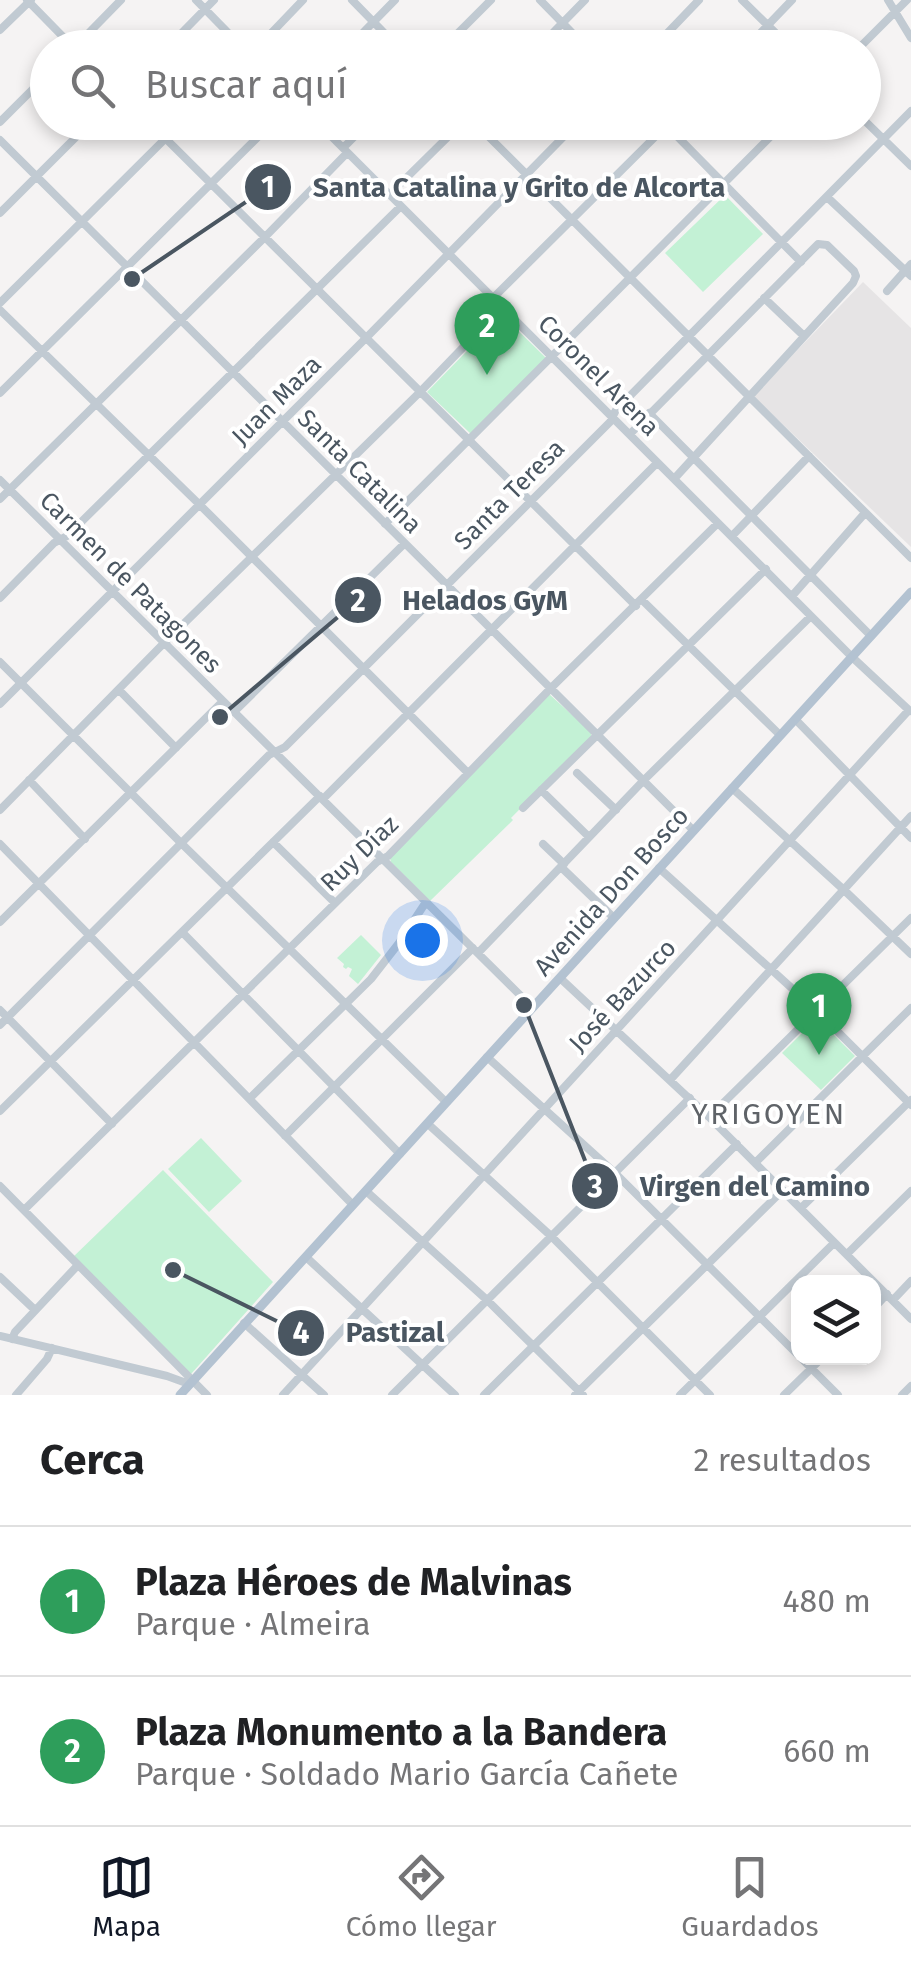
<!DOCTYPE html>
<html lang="es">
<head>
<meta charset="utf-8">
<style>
  body { margin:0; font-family:"Fira Sans",sans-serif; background:#f6f6f6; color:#202124 }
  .controls { position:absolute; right:30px; bottom:30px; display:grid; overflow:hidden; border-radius:20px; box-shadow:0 5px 15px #0003 }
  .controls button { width:90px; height:90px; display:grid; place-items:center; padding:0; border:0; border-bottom:2px solid #e0e0e0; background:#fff; color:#202124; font:50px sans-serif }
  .you { position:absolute; left:422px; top:940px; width:35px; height:35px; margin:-25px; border:8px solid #fff; border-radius:50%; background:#1a73e8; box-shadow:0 0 0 15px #1a73e833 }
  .badge { display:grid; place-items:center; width:65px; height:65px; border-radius:50%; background:#111827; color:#fff; font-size:32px; font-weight:700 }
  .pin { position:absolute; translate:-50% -82px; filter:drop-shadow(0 2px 5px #0008) }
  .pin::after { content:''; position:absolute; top:52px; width:35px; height:30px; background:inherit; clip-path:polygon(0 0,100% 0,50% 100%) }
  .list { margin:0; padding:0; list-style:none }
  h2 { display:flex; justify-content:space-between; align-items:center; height:130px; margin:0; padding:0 40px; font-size:42px }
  h2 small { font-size:32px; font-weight:400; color:#757577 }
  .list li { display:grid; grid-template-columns:65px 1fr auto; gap:30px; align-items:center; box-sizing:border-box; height:150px; padding:0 40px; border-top:2px solid #e0e0e0 }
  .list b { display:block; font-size:38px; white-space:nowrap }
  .list p { margin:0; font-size:32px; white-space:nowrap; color:#757577 }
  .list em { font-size:32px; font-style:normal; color:#757577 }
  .icon { flex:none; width:55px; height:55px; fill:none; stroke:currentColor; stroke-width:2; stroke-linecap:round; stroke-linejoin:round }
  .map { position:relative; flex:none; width:911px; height:1395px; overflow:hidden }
  .search { position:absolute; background:#fff; box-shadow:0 5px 15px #0003; left:30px; right:30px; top:30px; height:110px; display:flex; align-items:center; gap:25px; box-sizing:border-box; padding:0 35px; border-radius:55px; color:#757577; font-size:38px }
  .sheet { height:430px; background:#fff }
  nav { display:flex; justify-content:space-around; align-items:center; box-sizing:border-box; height:140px; border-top:2px solid #e0e0e0; background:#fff; font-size:28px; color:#757577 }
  nav a { display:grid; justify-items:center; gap:5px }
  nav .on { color:#111827 }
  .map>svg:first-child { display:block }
  .education { fill:#e6e4e5 }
  .green { fill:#c3f1d5 }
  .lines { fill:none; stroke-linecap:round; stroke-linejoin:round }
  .minor { stroke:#c1cad2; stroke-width:8 }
  .major { stroke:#b3c2d1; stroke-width:9 }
  .labels { text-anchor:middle; stroke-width:8; stroke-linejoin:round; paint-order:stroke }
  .street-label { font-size:25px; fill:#4a5661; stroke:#fff }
  .quarter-label { font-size:30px; letter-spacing:2.5px; fill:#5f6368; stroke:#fff }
  .leader { fill:none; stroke:#4a5661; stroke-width:4 }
  .callout-dot { fill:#4a5661; stroke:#fff; stroke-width:4 }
  .mark-label { font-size:30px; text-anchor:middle; font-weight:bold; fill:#fff }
  .callout-label { font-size:28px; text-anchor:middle; font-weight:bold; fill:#4a5661; stroke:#fff; stroke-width:8; stroke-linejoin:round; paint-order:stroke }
</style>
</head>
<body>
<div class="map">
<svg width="911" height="1395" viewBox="0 0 911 1395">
  <rect width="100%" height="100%" fill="#f5f3f3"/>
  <path class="education" d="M863 282 911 328V547L753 396Z"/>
  <path class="green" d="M725 195 763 234 703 292 665 253Z
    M502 315 546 358 471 434 427 392Z
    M549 694 591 732V737L511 818 513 820 430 901 391 862 390 858Z
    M361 935 381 955 358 984 349 976 352 969 348 967 346 969 343 967 344 964 337 958Z
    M817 1018 855 1056 821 1090 782 1053Z
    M201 1138 242 1181 209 1212 168 1169Z
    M163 1170 273 1282 191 1374 72 1258Z"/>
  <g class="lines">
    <path class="minor" d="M27 0 74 48
      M196 0 243 48
      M352 0 399 48
      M540 0 587 48
      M742 0 791 48
      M888 0 911 38
      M0 30 31 0
      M74 48 121 0
      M167 48 214 0
      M257 48 303 0
      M348 48 395 0
      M443 48 491 0
      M538 48 585 0
      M653 48 699 0
      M746 48 792 0
      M859 48 907 0
      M864 120 911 166
      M0 122 48 74
      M149 122 636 606
      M317 122 852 657 910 711
      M474 122 911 558
      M664 123 801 262
      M0 140 693 830
      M343 148 369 122
      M390 194 463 122
      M827 197 911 276
      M0 213 91 122
      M887 291 911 264
      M494 297 670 122
      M764 298 804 336
      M0 303 182 122
      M0 310 200 505 468 773
      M0 393 273 122
      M649 413 871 636
      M630 434 818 244 827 245 854 271 856 276 853 283 674 479
      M0 480 532 1007
      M0 499 265 237 347 153
      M385 524 785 122
      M732 536 809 456
      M792 596 865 513
      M0 598 54 543 67 536 401 206
      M642 600 780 735
      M0 662 181 843 446 1102
      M119 690 176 748
      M0 704 366 338 578 122
      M234 712 404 544
      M795 719 911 838
      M577 773 616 810
      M29 780 85 839
      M732 788 844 890 911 954
      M541 790 589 837
      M323 799 657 463
      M523 808 766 569
      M0 810 164 643 420 392 503 306
      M273 842 335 903
      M0 844 353 1205
      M543 844 564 864
      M561 867 614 918
      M659 868 817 1011 911 1105
      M0 922 222 702
      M183 933 400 1154
      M478 953 644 780 811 616
      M560 978 709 1117 911 1319
      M0 1010 112 1124
      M0 1025 269 755 285 747 610 422 616 410 911 111
      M487 1057 615 1173 798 1355
      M670 1080 911 816
      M250 1098 371 979 399 943 426 902
      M0 1111 320 796
      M709 1117 911 918
      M428 1124 551 1236 710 1395
      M285 1136 473 948
      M756 1162 911 1008
      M0 1186 207 1395
      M366 1191 487 1300 583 1395
      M801 1208 911 1100
      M24 1210 377 862 388 856 550 689 718 523
      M847 1254 911 1191
      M306 1257 455 1395
      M0 1277 35 1310
      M893 1300 911 1281
      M874 1308 887 1294
      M244 1323 324 1395
      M0 1336 167 1376 189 1384
      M12 1339 15 1332 78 1265
      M801 1358 838 1395
      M16 1395 47 1359 52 1348
      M283 1395 909 710
      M392 1395 690 1098
      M484 1395 737 1144
      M575 1395 783 1190
      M680 1395 834 1243
      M784 1395 822 1358
      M902 1395 911 1386"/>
    <path class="major" d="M180 1395 911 592"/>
  </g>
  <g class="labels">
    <g class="street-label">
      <text transform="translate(599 375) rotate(45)" y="9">Coronel Arena</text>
      <text transform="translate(276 400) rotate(-45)" y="9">Juan Maza</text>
      <text transform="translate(360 471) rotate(45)" y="9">Santa Catalina</text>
      <text transform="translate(509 494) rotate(-45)" y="9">Santa Teresa</text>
      <text transform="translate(131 582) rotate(45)" y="9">Carmen de Patagones</text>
      <text transform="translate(359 853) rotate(-44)" y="9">Ruy Díaz</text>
      <text transform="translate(611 891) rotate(-48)" y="9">Avenida Don Bosco</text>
      <text transform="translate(622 995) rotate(-47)" y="9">José Bazurco</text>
    </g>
    <g class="quarter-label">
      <text x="769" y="1124">YRIGOYEN</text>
    </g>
  </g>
  <path class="leader" d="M132 279L268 187M220 717L358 600M524 1005L595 1186M173 1270L301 1333"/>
  <g class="callout-dot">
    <circle cx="132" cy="279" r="10"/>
    <circle cx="220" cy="717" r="10"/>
    <circle cx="524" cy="1005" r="10"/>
    <circle cx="173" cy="1270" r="10"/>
    <circle cx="268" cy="187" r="25"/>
    <circle cx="358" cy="600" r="25"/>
    <circle cx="595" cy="1186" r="25"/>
    <circle cx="301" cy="1333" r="25"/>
  </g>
  <g class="mark-label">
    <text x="268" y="197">1</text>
    <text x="358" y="611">2</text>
    <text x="595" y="1197">3</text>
    <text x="301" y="1343">4</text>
  </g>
  <g class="callout-label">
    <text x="519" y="197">Santa Catalina y Grito de Alcorta</text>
    <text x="485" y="610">Helados GyM</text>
    <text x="755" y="1196">Virgen del Camino</text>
    <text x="395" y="1342">Pastizal</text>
  </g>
</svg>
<div class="controls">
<button><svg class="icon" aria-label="layers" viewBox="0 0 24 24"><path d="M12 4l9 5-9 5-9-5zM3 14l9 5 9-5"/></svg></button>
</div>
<div class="you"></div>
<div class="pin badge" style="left:819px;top:1055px;background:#2e9e5b">1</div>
<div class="pin badge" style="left:487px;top:375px;background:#2e9e5b">2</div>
<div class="search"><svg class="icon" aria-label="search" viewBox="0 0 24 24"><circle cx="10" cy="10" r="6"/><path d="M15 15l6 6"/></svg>Buscar aquí</div>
</div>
<section class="sheet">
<h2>Cerca<small>2 resultados</small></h2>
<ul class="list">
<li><span class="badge" style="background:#2e9e5b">1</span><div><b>Plaza Héroes de Malvinas</b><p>Parque · Almeira</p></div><em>480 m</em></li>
<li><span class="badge" style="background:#2e9e5b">2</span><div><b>Plaza Monumento a la Bandera</b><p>Parque · Soldado Mario García Cañete</p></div><em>660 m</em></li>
</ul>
</section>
<nav>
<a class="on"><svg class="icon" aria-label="map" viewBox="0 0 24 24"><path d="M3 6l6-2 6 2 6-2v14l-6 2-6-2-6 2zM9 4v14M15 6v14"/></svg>Mapa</a>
<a><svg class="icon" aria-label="directions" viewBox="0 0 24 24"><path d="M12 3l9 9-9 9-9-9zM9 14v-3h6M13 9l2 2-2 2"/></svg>Cómo llegar</a>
<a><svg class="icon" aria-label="saved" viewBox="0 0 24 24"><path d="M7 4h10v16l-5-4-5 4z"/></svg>Guardados</a>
</nav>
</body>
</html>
